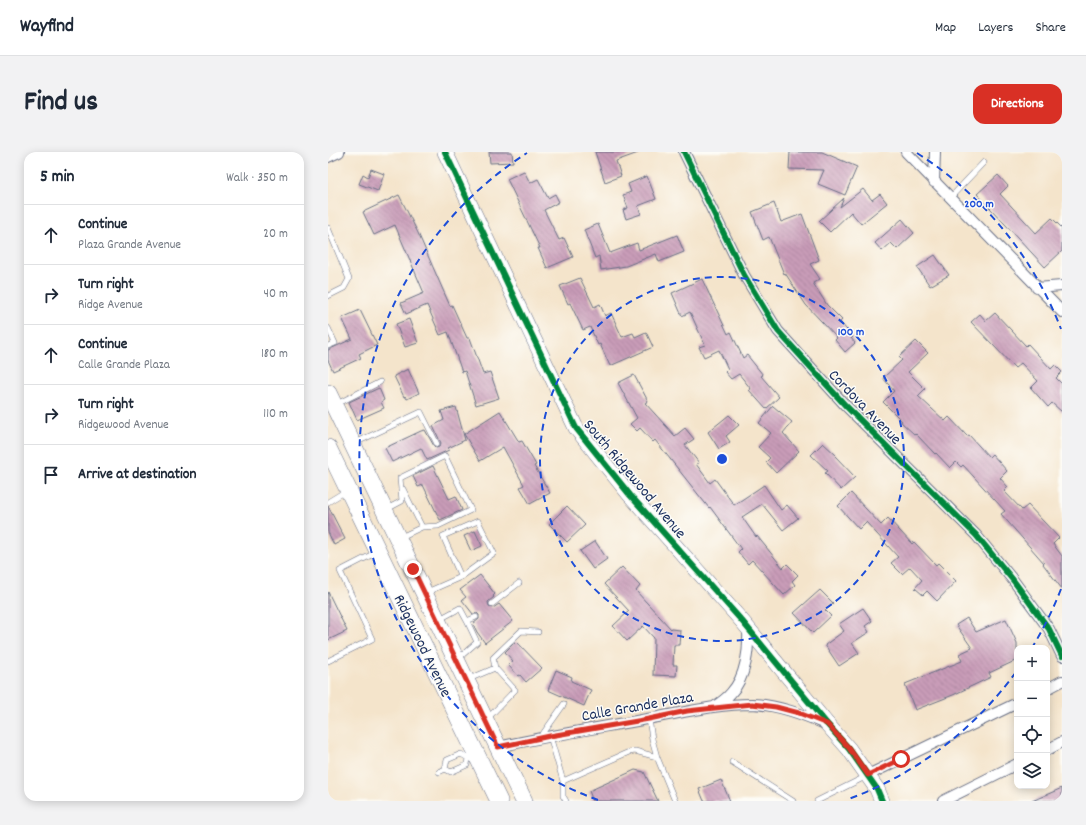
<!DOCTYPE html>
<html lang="en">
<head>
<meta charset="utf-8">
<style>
  body { margin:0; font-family:Dekko,sans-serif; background:#f2f2f3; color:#1f2937 }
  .controls { position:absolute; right:12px; bottom:12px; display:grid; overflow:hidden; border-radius:8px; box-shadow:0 2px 10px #0003 }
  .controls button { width:36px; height:36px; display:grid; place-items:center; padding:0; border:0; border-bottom:1px solid #e0e1e3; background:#fff; color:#1f2937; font:20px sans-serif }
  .stop { position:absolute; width:12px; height:12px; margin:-9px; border:3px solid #d93025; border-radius:50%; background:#fff }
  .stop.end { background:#d93025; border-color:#fff; box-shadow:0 1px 4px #0008 }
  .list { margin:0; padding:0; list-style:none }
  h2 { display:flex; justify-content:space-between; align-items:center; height:52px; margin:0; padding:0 16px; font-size:17px }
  h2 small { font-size:13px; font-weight:400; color:#747a83 }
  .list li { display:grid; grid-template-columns:26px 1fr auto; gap:12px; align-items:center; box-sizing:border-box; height:60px; padding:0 16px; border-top:1px solid #e0e1e3 }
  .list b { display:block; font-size:15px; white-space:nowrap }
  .list p { margin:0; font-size:13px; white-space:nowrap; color:#747a83 }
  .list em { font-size:13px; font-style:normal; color:#747a83 }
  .icon { flex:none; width:22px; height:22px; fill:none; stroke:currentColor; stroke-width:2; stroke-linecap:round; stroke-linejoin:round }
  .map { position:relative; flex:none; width:734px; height:649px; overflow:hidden; border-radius:12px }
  header { display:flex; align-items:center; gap:24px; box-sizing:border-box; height:56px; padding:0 20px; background:#fff; border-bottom:1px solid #e0e1e3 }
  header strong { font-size:19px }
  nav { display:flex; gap:22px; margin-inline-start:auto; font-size:14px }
  .intro { display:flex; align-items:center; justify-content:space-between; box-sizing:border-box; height:96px; padding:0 24px }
  h1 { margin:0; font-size:28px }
  .button { padding:10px 18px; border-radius:12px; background:#d93025; color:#fff; font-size:14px; font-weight:700 }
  main { display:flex; gap:24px; padding:0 24px }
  aside { flex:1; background:#fff; border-radius:12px; box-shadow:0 2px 10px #0003 }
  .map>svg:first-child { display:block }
  .building { fill:url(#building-back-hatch) }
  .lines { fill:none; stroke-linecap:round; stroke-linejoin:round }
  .lane-casing { stroke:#676e84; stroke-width:6 }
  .street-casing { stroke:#676e84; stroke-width:12 }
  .secondary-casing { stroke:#676e84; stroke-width:16 }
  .primary-casing { stroke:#676e84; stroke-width:18 }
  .lane { stroke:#fff; stroke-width:5 }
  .street { stroke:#fff; stroke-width:10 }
  .secondary { stroke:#fff; stroke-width:15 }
  .primary { stroke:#fff; stroke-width:17 }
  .cycleway-casing { stroke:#fdfcf7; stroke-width:8 }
  .cycleway { stroke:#00873e; stroke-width:6 }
  .route { stroke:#d93025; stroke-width:5 }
  .ring { fill:none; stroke:#1d4ed8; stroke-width:2; stroke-dasharray:7 5 }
  .labels { text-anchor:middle; stroke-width:3; stroke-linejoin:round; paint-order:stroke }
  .street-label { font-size:16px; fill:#1b2f5e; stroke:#fdfcf7 }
  .centre { fill:#1d4ed8; stroke:#fdfcf7; stroke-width:2 }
  .ring-label { font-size:12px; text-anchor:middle; font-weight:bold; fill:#1d4ed8; stroke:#fdfcf7; stroke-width:3; stroke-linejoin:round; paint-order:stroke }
</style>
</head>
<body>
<header>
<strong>Wayfind</strong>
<nav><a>Map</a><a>Layers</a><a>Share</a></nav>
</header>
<div class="intro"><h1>Find us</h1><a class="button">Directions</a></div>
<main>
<aside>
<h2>5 min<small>Walk · 350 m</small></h2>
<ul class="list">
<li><svg class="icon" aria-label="ahead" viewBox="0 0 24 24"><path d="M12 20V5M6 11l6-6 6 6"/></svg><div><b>Continue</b><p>Plaza Grande Avenue</p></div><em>20 m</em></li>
<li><svg class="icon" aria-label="right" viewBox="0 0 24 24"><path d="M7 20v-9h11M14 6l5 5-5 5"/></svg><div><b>Turn right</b><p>Ridge Avenue</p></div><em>40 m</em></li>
<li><svg class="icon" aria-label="ahead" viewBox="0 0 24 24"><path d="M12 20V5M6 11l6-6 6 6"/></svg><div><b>Continue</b><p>Calle Grande Plaza</p></div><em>180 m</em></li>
<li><svg class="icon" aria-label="right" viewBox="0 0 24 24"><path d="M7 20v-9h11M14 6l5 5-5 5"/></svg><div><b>Turn right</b><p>Ridgewood Avenue</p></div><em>110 m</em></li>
<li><svg class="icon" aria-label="arrive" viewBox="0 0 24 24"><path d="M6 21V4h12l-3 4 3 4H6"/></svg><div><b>Arrive at destination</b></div></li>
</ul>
</aside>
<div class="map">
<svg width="734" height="649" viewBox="0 0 734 649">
  <defs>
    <pattern id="building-back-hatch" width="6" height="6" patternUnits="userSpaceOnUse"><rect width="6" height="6" fill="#c99cb8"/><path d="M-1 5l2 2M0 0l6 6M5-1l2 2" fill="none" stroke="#a28099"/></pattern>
  </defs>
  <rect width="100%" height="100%" fill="#fdfcf7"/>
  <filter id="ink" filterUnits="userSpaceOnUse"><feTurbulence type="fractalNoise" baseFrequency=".025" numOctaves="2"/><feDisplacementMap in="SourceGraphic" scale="8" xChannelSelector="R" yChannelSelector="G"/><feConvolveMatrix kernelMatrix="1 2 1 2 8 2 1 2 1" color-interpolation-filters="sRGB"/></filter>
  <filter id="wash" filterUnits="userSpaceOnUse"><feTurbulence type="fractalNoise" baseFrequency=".012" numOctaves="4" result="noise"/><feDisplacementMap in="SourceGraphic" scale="16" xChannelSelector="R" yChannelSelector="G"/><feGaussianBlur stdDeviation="0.9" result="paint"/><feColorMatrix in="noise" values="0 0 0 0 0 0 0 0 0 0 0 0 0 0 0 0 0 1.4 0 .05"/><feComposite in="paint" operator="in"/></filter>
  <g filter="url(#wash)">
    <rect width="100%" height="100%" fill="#f4e4cb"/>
    <g id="blocks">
      <path class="building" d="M161 0H184L185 10 162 11Z
        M267 0H309L310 1 288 9 293 24 277 30Z
        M462 0H494L529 15 517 43 490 32 496 18 461 17Z
        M43 17 56 22 50 39 31 32 35 22 40 25Z
        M196 19 202 31 210 27 220 46 227 42 231 50 216 58 231 88 236 86 245 105 219 116 210 96H212L179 27Z
        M670 23 680 34 672 42 708 81 724 66 734 76V99L717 115 649 42Z
        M319 24 328 47 310 54 313 62 298 67 295 58 300 56 295 43 303 40 300 32Z
        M535 37 544 48 552 42 559 51 533 72 523 60 502 80 491 69 516 46 512 55Z
        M71 43 90 81 122 154 124 153 139 186H142L155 222 162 220 171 246 148 253 137 219 134 220 120 180 112 183 99 153 78 162 73 151 96 141 67 73 46 83 35 60Z
        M446 51 453 70 474 62 491 108 482 112 492 127 485 131 499 153 514 168 512 170 525 185 523 186 527 191 517 200 507 188 509 186 478 153 457 121 456 122 441 85 435 88 424 60Z
        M574 67 586 81 569 97 563 91 554 99 547 91Z
        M270 72 282 101 309 91 311 98 349 83 356 100 331 110 328 102 298 114 273 118 271 104 267 106 256 78Z
        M607 103 621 123 602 134 589 115Z
        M252 126 266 155 272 152 277 164 283 161 294 185 305 181 307 185 318 180 325 195 282 214 272 192 270 193 262 175 255 178 242 151 240 152 232 134Z
        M374 127 400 182 403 180 415 206 419 203 435 223 433 224 451 245 438 257 421 238 423 237 411 222 403 227 397 220 400 217 391 198 376 205 371 195 377 193 362 160 354 164 344 141Z
        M32 158 49 193 31 202 33 206 5 219 0 208V198L24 187 14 166Z
        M667 161 698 194 700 192 723 217 727 213 734 220 728 226 734 232V260L724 251 720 255 703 236 710 229 693 211 687 216 643 170 652 162 658 169Z
        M81 167 90 191 77 195 68 172Z
        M588 189 600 201 580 220 597 237 590 244 617 269 621 265 639 284 641 283 661 305 664 302 679 319 672 326 680 335 676 339 694 358 700 353 731 386 725 392 734 404V437L715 412 716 411 673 362 677 359 635 313 633 315 628 310 622 316 608 301 607 302 588 282 587 283 573 270 574 269 555 250 566 239 555 226 574 208 571 205Z
        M80 217 91 241 79 247 77 244 76 245 66 224Z
        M306 223 320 249 317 251 347 284 357 276 366 287 357 293 371 311 368 312 382 331 387 327 406 353 436 333 453 358 459 353 470 366 455 378 434 352 414 365 428 385 429 384 455 416 459 412 470 423 464 429 467 433 456 443 424 408 420 412 410 400 413 397 382 355 381 356 327 288 325 290 312 276 309 279 302 272 309 266 290 231Z
        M51 236 56 248 53 250 56 256 29 268 21 250Z
        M445 254 464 270 455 281 471 299 448 321 438 310 442 306 430 295 443 281 431 271Z
        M128 255 137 288 120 296 121 298 99 308 93 296 64 310 57 296 93 279 97 278 106 294 108 296 111 295 113 291 105 274 116 268 113 259Z
        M172 259 191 290 194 289 208 313 206 314 222 341 202 352 192 335 196 333 175 295 152 309 136 282Z
        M401 263 411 273 398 284 402 290 391 297 380 280Z
        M495 291 508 303 507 304 527 325 513 338 497 321 500 319 483 303Z
        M105 314 121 347 128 344 134 358 112 368 95 333 90 335 85 324Z
        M523 341 553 373 560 366 584 392 586 390 608 413 610 411 628 429 609 449 599 439 595 443 587 436 594 428 582 415 574 422 563 411 570 405 538 370 531 377 510 354Z
        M0 354 17 387 6 393 0 380Z
        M239 354 257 373 239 390 221 372Z
        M147 379 154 394 143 399 136 384Z
        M267 389 279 407 265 417 252 399Z
        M294 415 312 434 308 439 343 477 352 478 351 493H346L345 513H349L348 524 325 523 326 486 315 474 299 489 285 474 301 459 276 432Z
        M152 423 167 442 165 444 166 445 160 450 161 454 165 456 171 452 185 469 157 491 149 480 145 472 151 467V463L149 461 145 462 134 448 138 445 132 438Z
        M492 438 505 451 497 458 503 464 485 481 466 461Z
        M0 440 19 479 0 488Z
        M535 456 544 469 537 474 541 480 524 491 531 501 511 514 497 493 516 479 511 472Z
        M639 466 648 480 678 467 689 491V508L661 521 663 525 625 543 587 558 577 532 634 509 631 502 644 496 628 473Z
        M188 489 214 516 198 530 192 523 190 524 180 513 185 509 177 500Z
        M228 518 244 525 243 529 263 538 256 554 220 538Z
        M307 618 316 620 330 649H265L261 639Z
        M393 628 402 649H376L371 637Z
        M734 636V649H704Z"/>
    </g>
  </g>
  <g filter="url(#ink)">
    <use href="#blocks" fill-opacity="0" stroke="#676e84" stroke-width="1"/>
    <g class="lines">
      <g class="lane-casing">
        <path id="lane" d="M622 46 656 10
          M0 76 21 127 16 136 0 144
          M0 176 7 191 0 194
          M9 252 52 230
          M27 291 93 260 109 292
          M75 337 94 375
          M0 350 18 339
          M59 357 74 349 72 326 117 304 143 358 110 374 94 375 73 385
          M99 440 133 425 115 384 150 369 166 401 133 425
          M164 452 191 431
          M112 467 132 456 139 469 148 465
          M131 506 149 490 139 469
          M0 509 44 487 12 419 47 401
          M167 516 165 506 193 479 210 480
          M141 527 167 516 187 538 160 566
          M321 567 324 587 329 605 347 649
          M222 584 235 629V644L238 649
          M212 586 236 552
          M404 610 465 649
          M117 617 123 620 139 613 140 606
          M111 620 117 617 119 608 133 602 140 606
          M235 629 301 600 307 599 329 605
          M489 649 539 624"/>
      </g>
      <g class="street-casing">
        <path id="street" d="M356 0 416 123 450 179 517 253 648 383 685 428 721 477 734 504
          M578 0 734 160
          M0 5 11 0
          M606 30 607 0
          M709 136 734 134
          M719 537 734 529
          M386 555C392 551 398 547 403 541 418 525 421 498 420 477
          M170 595C220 584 270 576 319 567 354 561 389 552 424 552 450 553 474 562 497 572
          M719 598 734 590
          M540 623 689 551
          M615 649 689 612"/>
      </g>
      <g class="secondary-casing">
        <path id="secondary" d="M117 0 248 276 302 343 414 469 499 572 521 597 549 637 554 649"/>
      </g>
      <g class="primary-casing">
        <path id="primary" d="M0 241 196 649
          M0 296 171 649"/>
      </g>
      <use href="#lane" class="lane"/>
      <use href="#street" class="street"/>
      <use href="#secondary" class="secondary"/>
      <use href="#primary" class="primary"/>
      <g class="cycleway-casing">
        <path id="cycleway" d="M117 0 248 276 302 343 414 469 499 572 521 597 549 637 554 649
          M356 0 416 123 450 179 517 253 648 383 685 428 721 477 734 504"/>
      </g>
      <use href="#cycleway" class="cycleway"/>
    </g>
  </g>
  <g class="lines" filter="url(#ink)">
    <path class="route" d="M85 417 170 595 222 584 321 567 359 559 424 552 448 555 471 561 499 572 521 596 540 623 573 607"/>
  </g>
  <g class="ring">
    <circle cx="394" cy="307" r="182"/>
    <path d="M733 437A363 363 0 0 1 705 494M688 520A363 363 0 0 1 518 648M270 648A363 363 0 0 1 199 1M589 1A363 363 0 0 1 733 177"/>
  </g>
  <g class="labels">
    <g class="street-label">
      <text transform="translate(538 254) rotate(46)" y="6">Cordova Avenue</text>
      <text transform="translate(308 326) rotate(50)" y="6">South Ridgewood Avenue</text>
      <text transform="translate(96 493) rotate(64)" y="6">Ridgewood Avenue</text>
      <text transform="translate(309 553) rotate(-10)" y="6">Calle Grande Plaza</text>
    </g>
  </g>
  <circle cx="394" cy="307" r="6" class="centre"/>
  <g class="ring-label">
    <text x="651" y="55">200 m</text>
    <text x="523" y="183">100 m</text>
  </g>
</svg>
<div class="controls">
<button>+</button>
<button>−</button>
<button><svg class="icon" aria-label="locate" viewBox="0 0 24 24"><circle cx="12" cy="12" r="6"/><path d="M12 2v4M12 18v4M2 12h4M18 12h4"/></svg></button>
<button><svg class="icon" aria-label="layers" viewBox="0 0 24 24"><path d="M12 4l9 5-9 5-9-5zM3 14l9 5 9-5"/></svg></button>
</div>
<div class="stop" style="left:573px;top:607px"></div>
<div class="stop end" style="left:85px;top:417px"></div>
</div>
</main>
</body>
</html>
